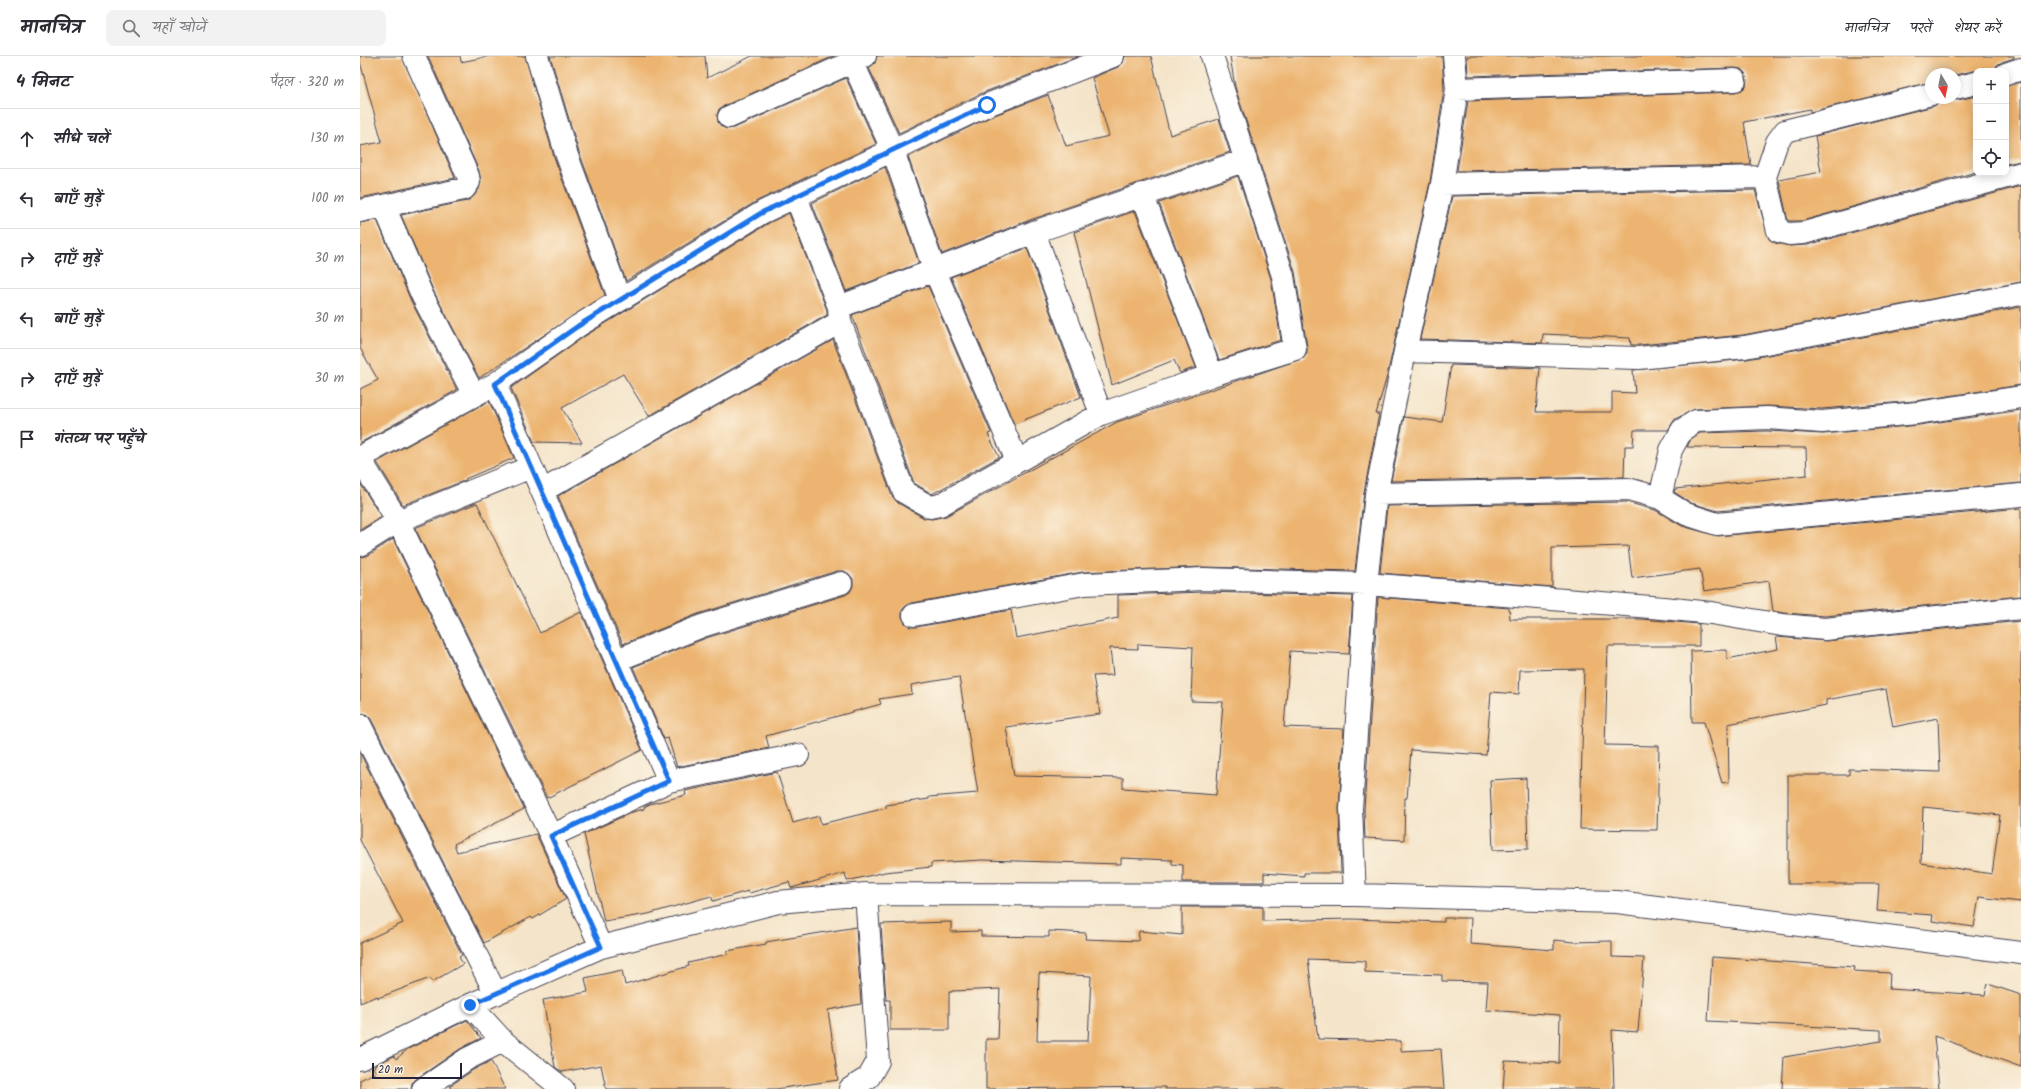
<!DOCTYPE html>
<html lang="hi">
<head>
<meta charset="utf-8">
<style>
  body { margin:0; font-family:Kalam,"Playpen Sans Deva",sans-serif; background:#f2f2f3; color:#2b2b33 }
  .controls { position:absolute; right:12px; top:12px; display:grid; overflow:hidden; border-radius:8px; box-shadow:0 2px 10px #0003 }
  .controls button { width:36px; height:36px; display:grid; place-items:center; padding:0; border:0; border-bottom:1px solid #e1e1e2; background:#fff; color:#2b2b33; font:20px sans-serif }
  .compass { position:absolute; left:1565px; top:12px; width:36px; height:36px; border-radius:50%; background:#fff; box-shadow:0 2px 10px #0003; rotate:170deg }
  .scale { position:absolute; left:12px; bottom:10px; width:90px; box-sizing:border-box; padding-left:4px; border:2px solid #22223b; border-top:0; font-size:11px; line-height:14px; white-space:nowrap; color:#22223b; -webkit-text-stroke:3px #fcf5e5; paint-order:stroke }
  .stop { position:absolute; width:12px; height:12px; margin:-9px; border:3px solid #1a73e8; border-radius:50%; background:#fff }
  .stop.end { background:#1a73e8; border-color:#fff; box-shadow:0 1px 4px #0008 }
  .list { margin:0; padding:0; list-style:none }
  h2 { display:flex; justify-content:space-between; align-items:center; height:52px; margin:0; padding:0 16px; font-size:17px }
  h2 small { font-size:13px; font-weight:400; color:#7c7c81 }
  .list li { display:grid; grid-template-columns:26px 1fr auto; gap:12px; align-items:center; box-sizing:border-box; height:60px; padding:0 16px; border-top:1px solid #e1e1e2 }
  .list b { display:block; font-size:15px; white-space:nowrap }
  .list em { font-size:13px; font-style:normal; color:#7c7c81 }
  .icon { flex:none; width:22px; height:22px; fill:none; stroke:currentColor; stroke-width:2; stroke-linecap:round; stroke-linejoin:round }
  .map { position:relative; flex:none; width:1661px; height:1033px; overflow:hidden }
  header { display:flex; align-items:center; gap:24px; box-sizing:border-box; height:56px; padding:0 20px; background:#fff; border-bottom:1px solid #e1e1e2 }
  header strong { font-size:19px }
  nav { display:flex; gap:22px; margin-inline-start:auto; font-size:14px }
  .search { width:280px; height:36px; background:#f2f2f3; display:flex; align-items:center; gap:10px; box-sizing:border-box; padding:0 14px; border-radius:8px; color:#7c7c81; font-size:15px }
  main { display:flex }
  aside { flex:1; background:#fff }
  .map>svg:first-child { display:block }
  .building { fill:#ecb470; fill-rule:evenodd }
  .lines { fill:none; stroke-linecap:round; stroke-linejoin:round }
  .minor-casing { stroke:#423f50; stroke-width:24 }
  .minor { stroke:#fff; stroke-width:22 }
  .route { stroke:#1a73e8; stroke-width:5 }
</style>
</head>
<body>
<header>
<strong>मानचित्र</strong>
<div class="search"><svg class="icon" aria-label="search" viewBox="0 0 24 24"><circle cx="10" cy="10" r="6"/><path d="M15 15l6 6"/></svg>यहाँ खोजें</div>
<nav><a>मानचित्र</a><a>परतें</a><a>शेयर करें</a></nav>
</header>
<main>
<aside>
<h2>4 मिनट<small>पैदल · 320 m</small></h2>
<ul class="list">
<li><svg class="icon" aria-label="ahead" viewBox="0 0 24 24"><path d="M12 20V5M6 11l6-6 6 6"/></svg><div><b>सीधे चलें</b></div><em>130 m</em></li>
<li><svg class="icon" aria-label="left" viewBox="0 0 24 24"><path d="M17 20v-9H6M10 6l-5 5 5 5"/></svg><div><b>बाएँ मुड़ें</b></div><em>100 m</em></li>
<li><svg class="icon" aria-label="right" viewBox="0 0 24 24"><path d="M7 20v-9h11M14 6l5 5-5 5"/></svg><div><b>दाएँ मुड़ें</b></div><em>30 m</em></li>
<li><svg class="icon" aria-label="left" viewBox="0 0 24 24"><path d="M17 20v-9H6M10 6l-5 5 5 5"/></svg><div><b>बाएँ मुड़ें</b></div><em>30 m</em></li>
<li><svg class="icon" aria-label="right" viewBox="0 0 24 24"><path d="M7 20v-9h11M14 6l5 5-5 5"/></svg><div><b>दाएँ मुड़ें</b></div><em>30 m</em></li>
<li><svg class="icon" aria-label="arrive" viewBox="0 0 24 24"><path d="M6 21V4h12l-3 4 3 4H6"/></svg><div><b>गंतव्य पर पहुँचे</b></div></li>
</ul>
</aside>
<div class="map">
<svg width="1661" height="1033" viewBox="0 0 1661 1033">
  <rect width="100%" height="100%" fill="#fcf5e5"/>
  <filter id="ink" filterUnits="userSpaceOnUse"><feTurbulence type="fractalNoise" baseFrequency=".025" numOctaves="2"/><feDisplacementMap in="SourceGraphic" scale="8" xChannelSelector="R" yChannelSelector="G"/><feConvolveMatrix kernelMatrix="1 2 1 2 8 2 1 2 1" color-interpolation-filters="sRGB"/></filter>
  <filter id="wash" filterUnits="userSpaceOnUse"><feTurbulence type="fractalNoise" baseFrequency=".012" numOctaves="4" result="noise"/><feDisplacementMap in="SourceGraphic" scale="16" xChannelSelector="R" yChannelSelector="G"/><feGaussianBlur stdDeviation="0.9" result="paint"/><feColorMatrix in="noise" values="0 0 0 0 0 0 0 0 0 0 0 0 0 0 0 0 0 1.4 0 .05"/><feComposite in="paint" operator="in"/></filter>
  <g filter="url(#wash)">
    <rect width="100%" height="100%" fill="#f4e4c9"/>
    <g id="blocks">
      <path class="building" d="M0 0H42L95 122 0 142V90L22 86 0 6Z
        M68 0H100L101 6 130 0H165L194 101 245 239 119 322 73 234 41 159 107 145 114 140 119 133 121 125 119 115Z
        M190 0H345L347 22 392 0H474L364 50 359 53 357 59 358 66 362 71 367 73 374 72 486 22 516 88 397 145 266 225 218 93Z
        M517 0H719L622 37 539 77 509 12 515 7Z
        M765 0H791L810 79 859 63 870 96 670 164 582 198 548 101 632 60 688 39 706 90 749 80 732 22 758 11 763 7Z
        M870 0H1082L1084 33 1070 126 1027 320 1016 358H1019L1004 436 995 515 843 511 723 516 552 547 546 550 542 554V561L545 567 550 571H556L651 554 656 582 758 562V539L844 536 993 540 989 598 930 595 924 671 984 673 979 752 981 817H944V820L904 817V826H823V809L812 808V804L761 802V808L622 804 571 807V811L525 816 487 825 485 817 431 832 429 826 389 837 388 835 353 845 351 840 288 858 244 865 224 778 273 756 284 753V751L290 748 326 739 325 735 417 716 433 767 459 760 461 768 526 752V749L569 743V741L618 737 599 621 551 629 552 638 519 643 521 648 406 680 409 692 317 711 308 682 304 683 273 611 346 582 485 539 490 536 493 530V523L489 518 484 515H477L338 558 263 588 198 440 473 284 532 440 538 447 564 462 572 463 586 460 757 366 944 302 947 297V291L935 216 875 31ZM778 588 833 591 831 645 863 646 856 739 763 732V722L654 720 646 671 740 658 733 620 753 619 750 592 778 593Z
        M1107 0H1654V2L1642 6 1637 9 1634 15H1613L1595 19 1571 18V26L1450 56V53L1384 66 1391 109 1097 115 1108 45 1375 36 1382 34 1386 30 1387 24 1385 17 1381 13 1375 12 1108 20Z
        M1661 26V105L1646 108V30Z
        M1616 40V116L1442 165H1428L1419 124 1461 116 1455 80 1574 50 1579 47 1583 42 1598 44Z
        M525 111 559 207 486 235 452 147Z
        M878 120 911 223 921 284 859 304 799 147Z
        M1661 130V226L1383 279 1279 289H1271L1270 282 1183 278 1182 287 1060 283 1092 140 1395 134 1409 183 1415 187 1430 190 1447 189Z
        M775 155 836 311 820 317 814 304 752 329 714 176Z
        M429 157 467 254V259L289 360 263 318 202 352 222 387 174 386 151 332 225 280 409 167Z
        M17 164 51 245 97 334 0 387V333L18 324 0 292V167Z
        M667 192 721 341 654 368 591 221Z
        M568 230 631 377 628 378 639 401 572 438 554 427 492 259Z
        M1661 251V329L1555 345 1462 353 1407 350 1335 353 1315 363 1308 374H1274L1273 390H1265L1264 421 1031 425 1044 361 1082 366 1091 309 1180 312 1176 356H1252V336L1275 337 1273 314 1387 303Z
        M129 345 154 402 105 423 106 424 43 449 17 406Z
        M1661 354V427L1358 455 1331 447 1314 436 1315 433 1447 419 1446 392 1327 391 1331 383 1340 377 1407 375 1463 378 1559 369Z
        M0 427 21 461 0 474Z
        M1266 446 1295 454 1322 470 1358 480 1661 452V540L1465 560 1424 557 1413 555 1409 525 1344 535 1340 513 1272 522 1268 490 1192 492V531L1020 517 1027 450Z
        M117 447 180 577 221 556 282 694 187 742 55 472Z
        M33 483 164 753 94 788 97 796 176 778 206 843 173 863 171 861 124 887 11 663 6 658 0 657V501L7 500Z
        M1018 541 1149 552 1150 563H1281L1339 568V590H1248L1245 689 1299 690 1297 774 1220 773 1224 613 1160 614 1159 638 1131 636 1126 699 1051 694 1047 742H1045L1044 784 1005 782 1004 753Z
        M1661 565V846L1619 841 1614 871 1572 865 1573 859 1517 855 1519 828H1428V719H1489V713L1580 716 1578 662 1533 671 1526 633 1466 644V649L1368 668 1369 726 1362 727 1344 666H1332L1331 595 1367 594V603L1418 593 1416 581 1466 585ZM1563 751 1640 759 1632 818 1561 807Z
        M0 697 102 899 99 901 103 908 72 926 70 922 18 942 17 940 0 947V887L43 867 0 784Z
        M1166 722 1168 793 1133 794 1130 724Z
        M822 851H903V865L991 863 1084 866V862H1111L1110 888 1194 894V884L1214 886 1252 885V901L1284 902 1278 976 1252 974 1254 1033H1143L1145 1005 1199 1007 1200 959 1126 954 1128 926 1082 925V919L1005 916V905L948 903 958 983 1041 985V995L1081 993 1084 1033H805V1031L626 1033V983H638L640 933 592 935V936H589V974H530V944H526L521 868 591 866V876L621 875V880L689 881V875L726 877 725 883 778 885 779 875 822 879ZM679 917 731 920 728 985H677Z
        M496 871 501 948 468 954 478 1024 416 1033H246L241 1009 202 1016 195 1011 183 944 228 936 225 922 262 914 265 929 329 910 328 907 368 898 367 895 406 888V886Z
        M1352 901 1495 911 1494 915 1530 917 1529 933 1625 939 1628 928 1661 939V1011L1574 980 1579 1033H1422L1424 1001 1521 985V974L1348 965Z
        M107 964 121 982 100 993 56 1023 52 1027 51 1033H0V1024L16 1016 13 1012 17 1008 34 1000 36 1003 48 993Z
        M131 1005 145 1033H91L90 1030 113 1014Z"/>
    </g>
  </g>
  <g filter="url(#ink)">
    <use href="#blocks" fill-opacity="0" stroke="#423f50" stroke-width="1"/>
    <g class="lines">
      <g class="minor-casing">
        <path id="minor" d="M177 0 206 97 260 244
          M492 5 533 95 574 213 657 405
          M1646 18 1661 13
          M1595 32 1616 27
          M1097 33 1375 24
          M369 61 505 0
          M1405 121 1418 175 1429 178 1444 177 1661 117
          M1082 128 1405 121 1417 86 1425 75 1571 38
          M782 138 852 319
          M436 141 479 251 480 266 544 436 570 451 580 449 741 358 852 319 935 293 923 220 852 0
          M24 150 62 239 114 339
          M0 155 104 133 109 126 108 120 54 0
          M674 176 741 358
          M479 251 674 176 886 104
          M1045 295 1279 302 1385 291 1661 238
          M135 328 309 725
          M0 401 135 328 218 270 403 156 627 49 753 0
          M0 403 38 465 191 780 241 891
          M182 435 480 266
          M1016 438 1268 433 1300 442 1326 458 1357 468 1661 439
          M1300 442 1311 394 1322 374 1336 365 1407 362 1462 366 1557 357 1661 341
          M0 489 38 465 171 411
          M554 559 724 528 844 523 1006 528 1303 552 1351 557 1422 569 1465 573 1661 552
          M257 604 342 570 481 527
          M0 669 136 938
          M191 780 309 725 438 699
          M995 839 991 753 1006 528 1016 438 1045 295 1082 128 1097 33 1094 0
          M110 949 143 985 203 1033
          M0 1003 110 949 241 891 418 846 506 838 995 839 1257 846 1661 897
          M63 1033 107 1003 143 985
          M490 1033 509 1021 518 1005 506 838"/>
      </g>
      <use href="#minor" class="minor"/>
    </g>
  </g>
  <g class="lines" filter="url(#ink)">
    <path class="route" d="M110 949 241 891 191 780 309 725 135 328 218 270 403 156 627 49"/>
  </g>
</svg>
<div class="controls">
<button>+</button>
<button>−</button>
<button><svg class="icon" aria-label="locate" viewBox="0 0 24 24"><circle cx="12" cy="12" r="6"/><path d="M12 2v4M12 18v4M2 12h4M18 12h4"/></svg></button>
</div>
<svg class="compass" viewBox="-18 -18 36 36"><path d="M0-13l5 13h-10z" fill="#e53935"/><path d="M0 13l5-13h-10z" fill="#7c7c81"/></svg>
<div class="scale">20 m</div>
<div class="stop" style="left:627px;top:49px"></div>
<div class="stop end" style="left:110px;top:949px"></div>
</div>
</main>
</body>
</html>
